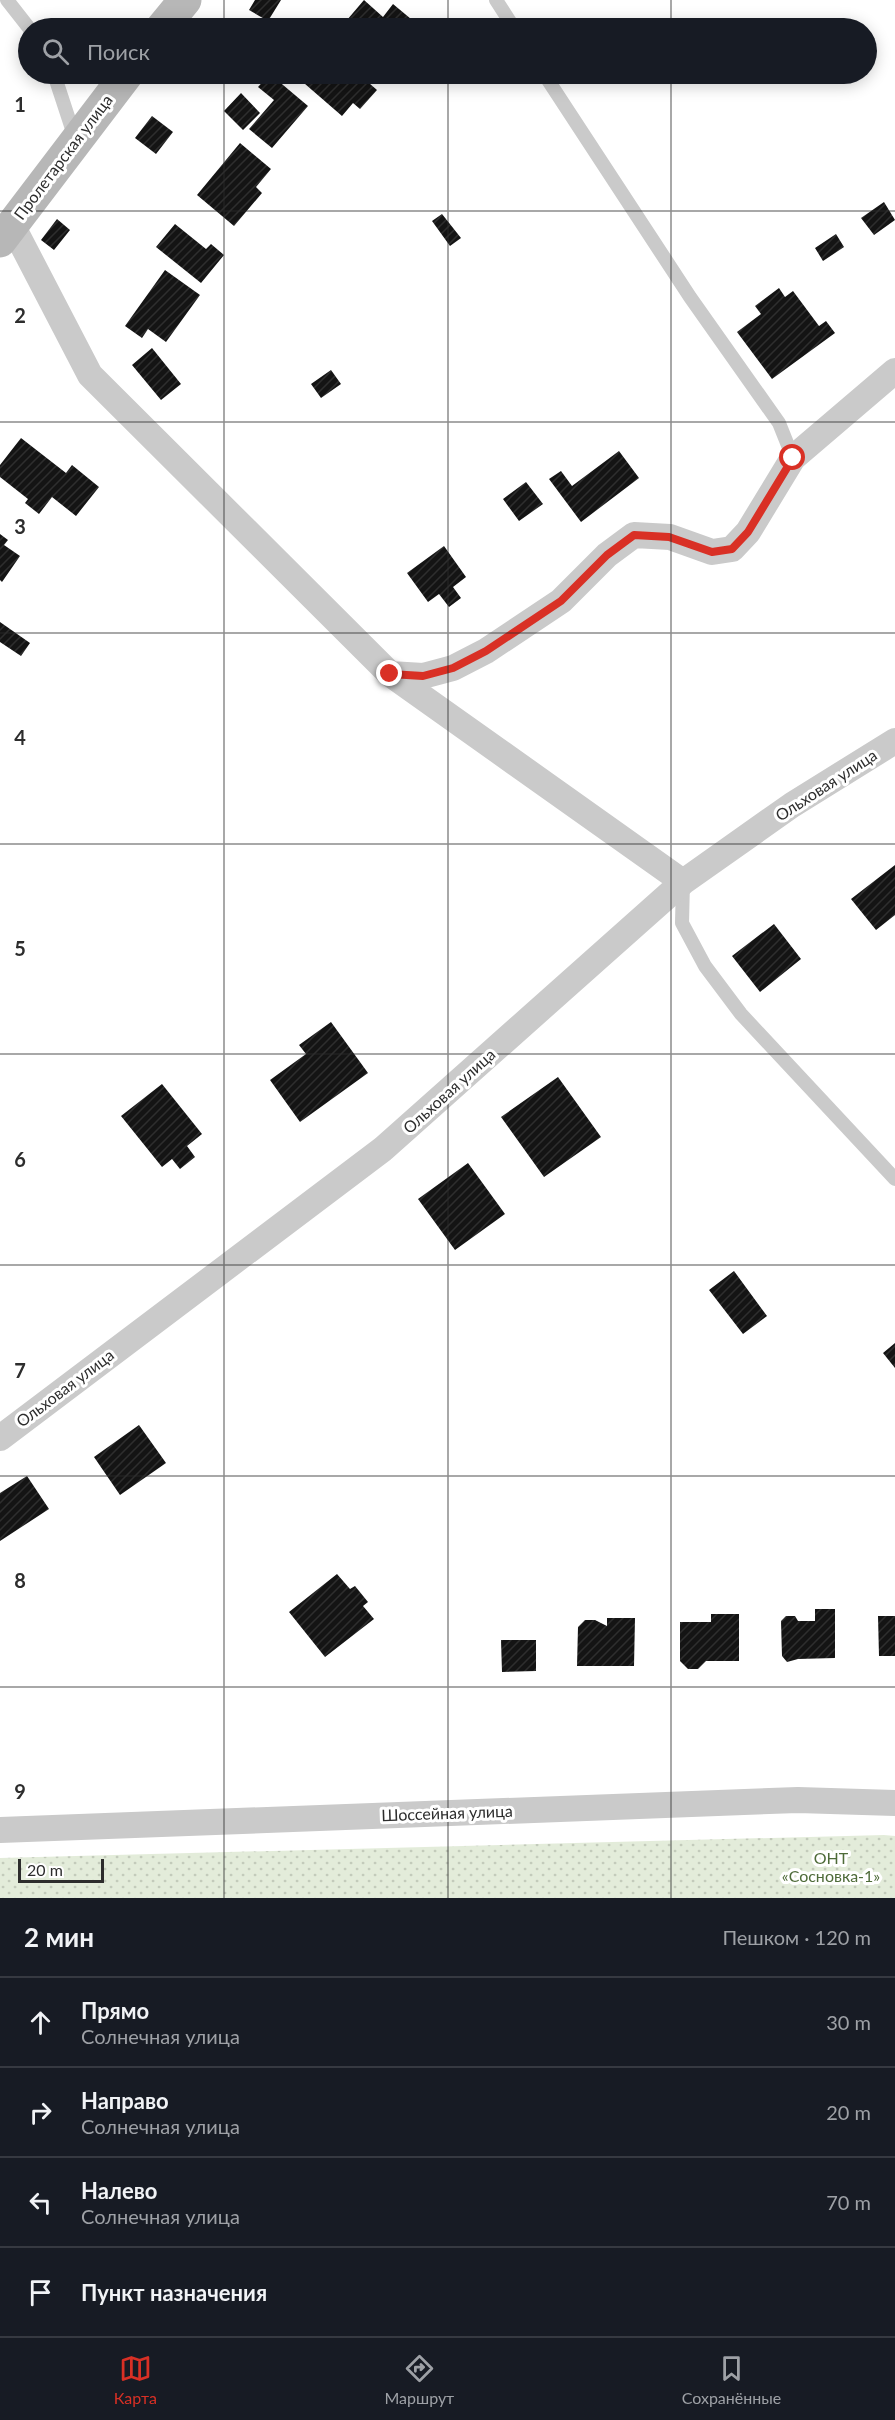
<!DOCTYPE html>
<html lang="ru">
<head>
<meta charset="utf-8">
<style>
  body { margin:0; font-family:Lato,sans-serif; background:#20242c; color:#f1f3f6 }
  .scale { position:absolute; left:18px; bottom:15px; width:86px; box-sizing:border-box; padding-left:6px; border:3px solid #2d2d2d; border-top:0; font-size:16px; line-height:21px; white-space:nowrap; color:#2d2d2d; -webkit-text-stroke:4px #fff; paint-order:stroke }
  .stop { position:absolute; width:18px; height:18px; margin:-14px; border:4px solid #d93025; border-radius:50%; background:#fff }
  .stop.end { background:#d93025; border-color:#fff; box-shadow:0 2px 6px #0008 }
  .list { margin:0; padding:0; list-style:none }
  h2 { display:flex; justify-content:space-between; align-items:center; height:78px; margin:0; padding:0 24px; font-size:26px }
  h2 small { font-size:20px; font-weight:400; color:#9ea1a6 }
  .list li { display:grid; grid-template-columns:39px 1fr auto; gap:18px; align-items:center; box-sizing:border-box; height:90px; padding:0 24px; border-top:2px solid #363941 }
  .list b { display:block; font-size:22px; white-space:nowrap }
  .list p { margin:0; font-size:20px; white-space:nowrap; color:#9ea1a6 }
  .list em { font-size:20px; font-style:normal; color:#9ea1a6 }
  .icon { flex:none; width:33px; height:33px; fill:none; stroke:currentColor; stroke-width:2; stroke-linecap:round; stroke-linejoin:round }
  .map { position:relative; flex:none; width:895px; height:1898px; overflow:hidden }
  .search { position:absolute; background:#171b24; box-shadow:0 3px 15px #0003; left:18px; right:18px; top:18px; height:66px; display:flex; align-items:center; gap:15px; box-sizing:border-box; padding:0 21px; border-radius:33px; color:#9ea1a6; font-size:22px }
  .sheet { height:438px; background:#171b24 }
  nav { display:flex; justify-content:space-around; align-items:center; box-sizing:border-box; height:84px; border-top:2px solid #363941; background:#171b24; font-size:16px; color:#9ea1a6 }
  nav a { display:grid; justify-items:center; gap:3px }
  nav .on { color:#d93025 }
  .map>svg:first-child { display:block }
  .park { fill:url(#park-dots) }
  .building { fill:url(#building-hatch) }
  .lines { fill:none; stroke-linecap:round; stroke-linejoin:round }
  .lane { stroke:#cacaca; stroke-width:14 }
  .street { stroke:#cacaca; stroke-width:26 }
  .secondary { stroke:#b7b7b7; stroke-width:33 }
  .route { stroke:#d93025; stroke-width:8 }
  .grid { fill:none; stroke:#2d2d2d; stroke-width:1.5; stroke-opacity:0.55 }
  .labels { text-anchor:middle; stroke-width:6; stroke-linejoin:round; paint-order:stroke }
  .street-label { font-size:16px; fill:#2d2d2d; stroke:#fff }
  .park-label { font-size:16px; fill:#4e6b39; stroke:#fff }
  .grid-label { font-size:20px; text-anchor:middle; font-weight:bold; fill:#2d2d2d; stroke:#fff; stroke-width:6; stroke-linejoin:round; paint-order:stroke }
</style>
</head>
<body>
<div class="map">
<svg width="895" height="1898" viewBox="0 0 895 1898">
  <defs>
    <pattern id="park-dots" width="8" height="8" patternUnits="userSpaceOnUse" patternTransform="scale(1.5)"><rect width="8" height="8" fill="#e3ecda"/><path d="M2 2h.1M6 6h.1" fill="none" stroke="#c3cbbb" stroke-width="1.8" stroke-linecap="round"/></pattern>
    <pattern id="building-hatch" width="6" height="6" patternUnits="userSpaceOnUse" patternTransform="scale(1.5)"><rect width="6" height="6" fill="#141414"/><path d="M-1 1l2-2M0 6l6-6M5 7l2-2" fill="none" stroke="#2e2e2e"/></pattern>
  </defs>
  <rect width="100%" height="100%" fill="#fff"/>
  <path class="park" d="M884 1835 895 1836V1898H0V1858Z"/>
  <path class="building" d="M255 0H281L268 21 249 10Z
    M364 0 383 17 393 4 411 19 403 28H356L347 20Z
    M270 74 308 106 272 148 249 129 274 100 258 87Z
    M300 74H365L362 77 377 90 360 109 353 103 342 116 297 77Z
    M241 93 260 113 243 130 224 111Z
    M152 116 173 132 156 154 135 138Z
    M240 143 271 169 256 187 262 193 234 226 197 195Z
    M884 202 895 220 874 235 861 218Z
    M442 214 461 238 450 246 432 221Z
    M57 219 70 230 54 250 41 240Z
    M175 224 206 249 211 244 224 255 201 283 156 247Z
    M836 234 844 247 823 261 815 248Z
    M165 270 200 295 166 342 148 329 142 338 125 326Z
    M779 288 785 297 793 291 819 326 826 321 835 333 772 379 737 332 761 314 755 306Z
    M152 348 181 384 161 400 132 365Z
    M331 370 341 384 321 398 311 384Z
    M21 438 66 473 72 465 99 487 76 516 52 497 39 514 25 503 28 499 0 477V465Z
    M619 451 639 478 581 522 549 479 561 471 572 486Z
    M526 482 543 504 519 521 503 499Z
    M0 534 8 540 4 545 20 556 2 582 0 580Z
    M444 546 466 577 453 587 461 598 449 607 439 594 428 602 407 573Z
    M0 622 30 643 21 656 0 642Z
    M895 865V915L876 930 851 899Z
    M774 924 801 959 760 992 732 956Z
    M331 1022 368 1073 300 1122 270 1080 306 1054 299 1045Z
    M558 1077 601 1137 544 1177 501 1117Z
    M162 1084 202 1134 187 1146 195 1157 180 1169 172 1159 162 1167 121 1116Z
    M468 1163 505 1214 455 1250 418 1199Z
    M734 1271 767 1316 743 1334 709 1290Z
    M895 1343V1368L883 1353Z
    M139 1425 166 1463 120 1495 94 1457Z
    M27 1476 49 1509 0 1541V1493Z
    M337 1574 350 1589 355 1586 368 1602 363 1606 374 1619 325 1657 289 1612Z
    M815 1609H835V1658L798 1659 787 1662 782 1656 781 1621 786 1616H795L798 1621H815Z
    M711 1614H739V1661H706L698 1669H688L680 1661V1622H711Z
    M878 1616H895V1656H879Z
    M607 1618H635L634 1666H577L578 1627 585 1620H595L607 1626Z
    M501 1640H536V1671L502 1672Z"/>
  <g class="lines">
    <path class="lane" d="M7 0 29 28
      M496 0 514 28
      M54 74 75 138
      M544 74 690 297 779 423 793 458
      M683 882 682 923 705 966 741 1014 895 1179"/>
    <path class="street" d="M12 225 90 375 390 674 683 882
      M390 674 423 676 453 668 486 651 561 601 607 555 634 535 670 537 712 552 732 549 748 532 793 458 895 371
      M0 1438 383 1149 683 882 792 805 895 741
      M0 1830 798 1800 895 1803"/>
    <path class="secondary" d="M162 28 185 0
      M0 241 127 74"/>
  </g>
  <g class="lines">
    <path class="route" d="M390 674 423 676 453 668 486 651 561 601 607 555 634 535 669 537 712 552 732 549 748 532 793 458"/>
  </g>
  <path class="grid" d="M224 0V28M448 0V28M671 0V28M224 74V1898M448 74V1898M671 74V1898M0 211H895M0 422H895M0 633H895M0 844H895M0 1054H895M0 1265H895M0 1476H895M0 1687H895"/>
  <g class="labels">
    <g class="street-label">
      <text transform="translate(63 157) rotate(-53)" y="6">Пролетарская улица</text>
      <text transform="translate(826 785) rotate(-33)" y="6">Ольховая улица</text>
      <text transform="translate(449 1091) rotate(-42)" y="6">Ольховая улица</text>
      <text transform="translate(65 1388) rotate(-37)" y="6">Ольховая улица</text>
      <text transform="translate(447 1813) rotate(-2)" y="6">Шоссейная улица</text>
    </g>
    <g class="park-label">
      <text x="831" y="1864">ОНТ<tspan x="831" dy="18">«Сосновка-1»</tspan></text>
    </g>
  </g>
  <g class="grid-label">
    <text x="20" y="112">1</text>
    <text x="20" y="323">2</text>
    <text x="20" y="534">3</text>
    <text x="20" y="745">4</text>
    <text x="20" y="956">5</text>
    <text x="20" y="1167">6</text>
    <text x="20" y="1378">7</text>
    <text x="20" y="1588">8</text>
    <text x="20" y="1799">9</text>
  </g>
</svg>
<div class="scale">20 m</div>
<div class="stop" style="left:793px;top:458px"></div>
<div class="stop end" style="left:390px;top:674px"></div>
<div class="search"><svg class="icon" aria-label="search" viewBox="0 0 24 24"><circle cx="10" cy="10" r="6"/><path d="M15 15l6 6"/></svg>Поиск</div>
</div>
<section class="sheet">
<h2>2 мин<small>Пешком · 120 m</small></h2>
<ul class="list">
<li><svg class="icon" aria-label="ahead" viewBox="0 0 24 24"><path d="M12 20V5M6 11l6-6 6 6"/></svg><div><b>Прямо</b><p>Солнечная улица</p></div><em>30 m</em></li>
<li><svg class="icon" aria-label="right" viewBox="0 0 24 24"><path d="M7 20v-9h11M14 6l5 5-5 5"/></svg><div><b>Направо</b><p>Солнечная улица</p></div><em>20 m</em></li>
<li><svg class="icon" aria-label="left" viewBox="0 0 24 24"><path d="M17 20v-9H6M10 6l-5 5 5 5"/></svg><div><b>Налево</b><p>Солнечная улица</p></div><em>70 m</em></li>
<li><svg class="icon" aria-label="arrive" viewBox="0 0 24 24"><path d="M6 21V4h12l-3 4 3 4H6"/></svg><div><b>Пункт назначения</b></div></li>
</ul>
</section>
<nav>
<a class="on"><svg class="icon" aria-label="map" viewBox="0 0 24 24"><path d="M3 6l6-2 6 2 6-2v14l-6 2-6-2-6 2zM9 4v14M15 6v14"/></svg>Карта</a>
<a><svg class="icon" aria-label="directions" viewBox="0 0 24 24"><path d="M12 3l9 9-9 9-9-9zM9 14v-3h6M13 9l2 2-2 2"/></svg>Маршрут</a>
<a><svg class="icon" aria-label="saved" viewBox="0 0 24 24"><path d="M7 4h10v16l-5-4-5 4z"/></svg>Сохранённые</a>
</nav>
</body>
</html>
